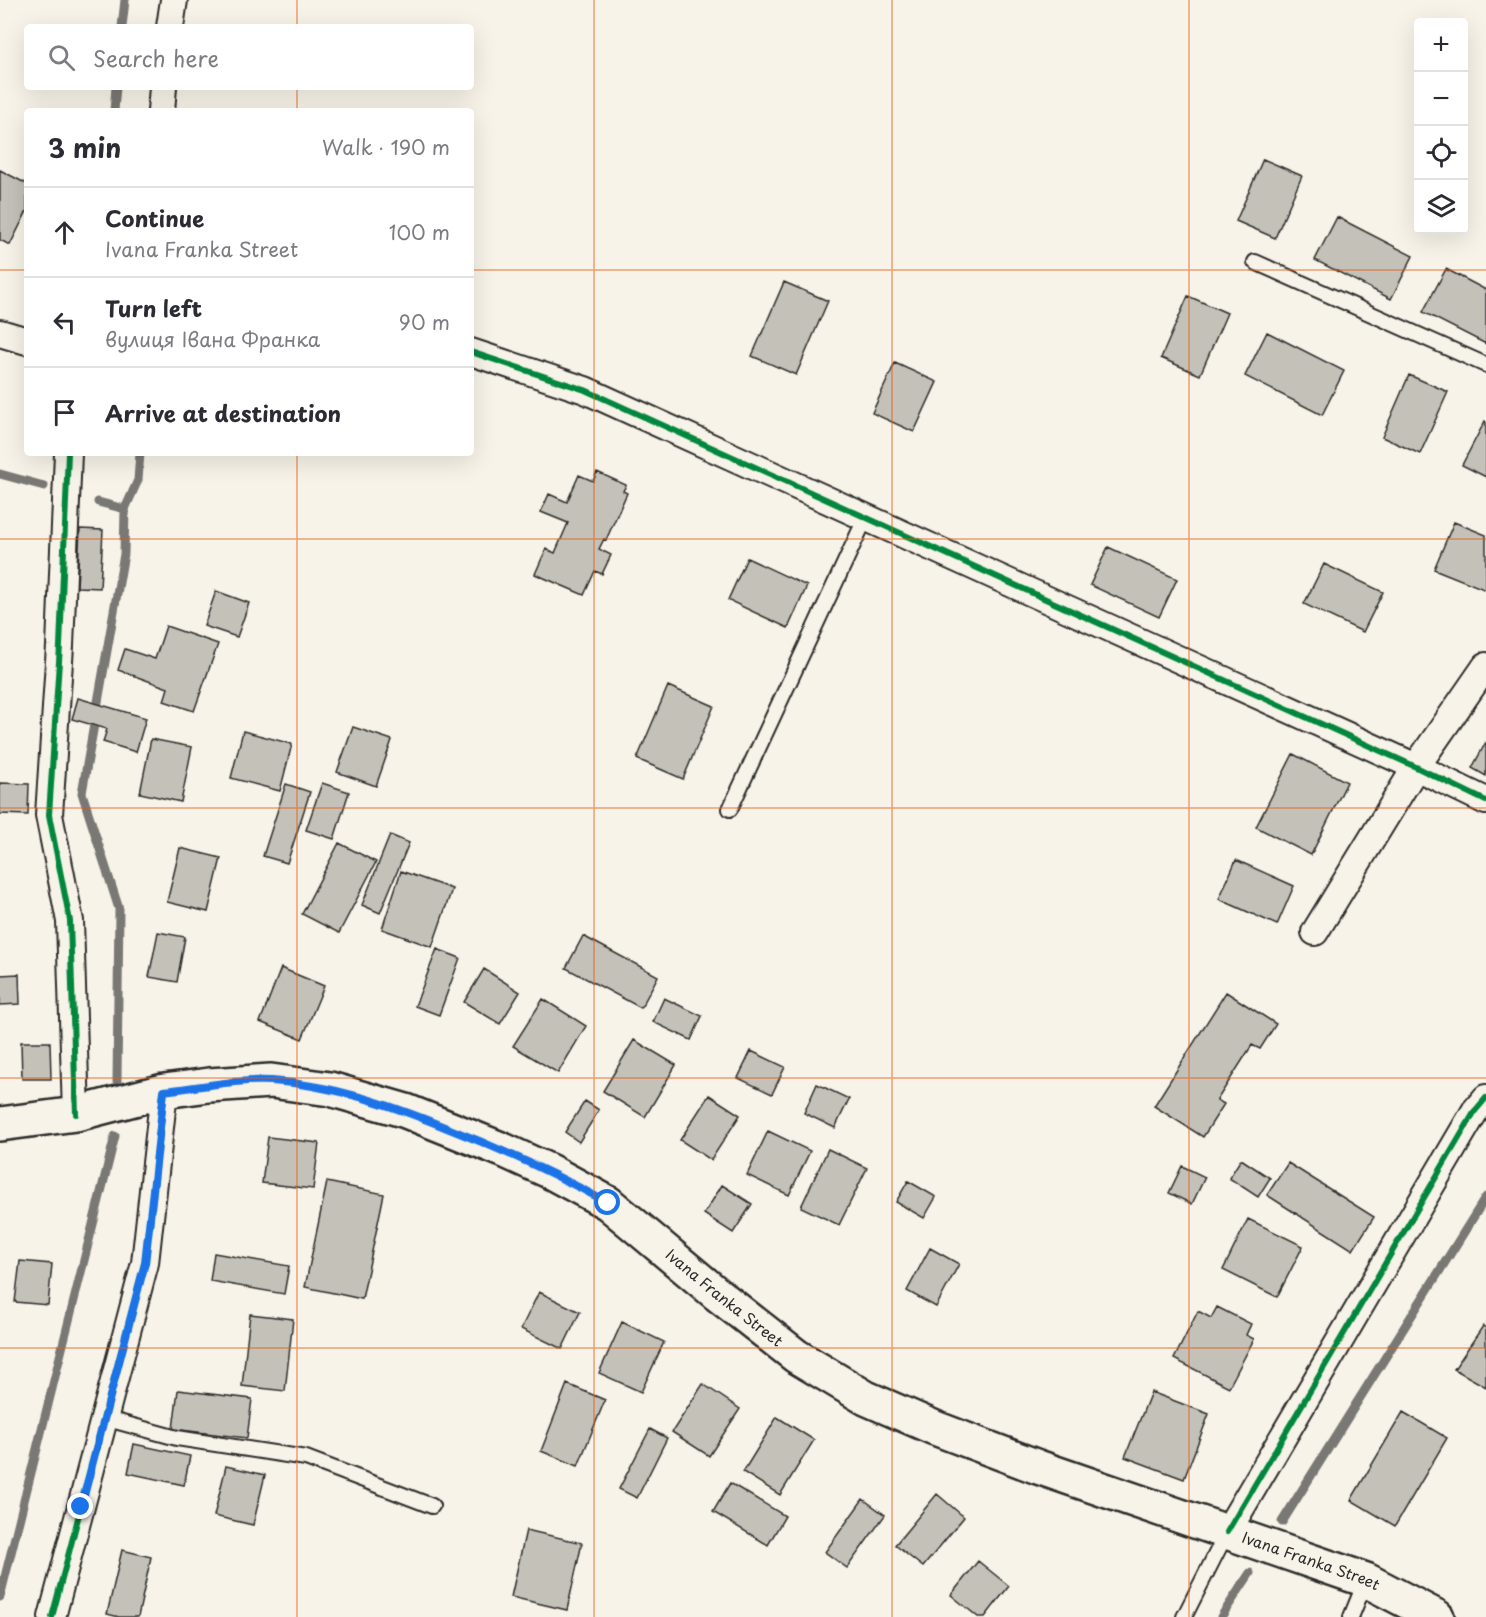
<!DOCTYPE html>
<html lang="en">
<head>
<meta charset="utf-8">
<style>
  body { margin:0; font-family:"Playpen Sans",sans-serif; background:#f7f7f7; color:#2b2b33 }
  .controls { position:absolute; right:18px; top:18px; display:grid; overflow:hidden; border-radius:6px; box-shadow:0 6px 24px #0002 }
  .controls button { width:54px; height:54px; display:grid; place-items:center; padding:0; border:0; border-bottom:2px solid #e1e1e2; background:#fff; color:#2b2b33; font:30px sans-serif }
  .stop { position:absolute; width:18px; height:18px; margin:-14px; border:4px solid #1a73e8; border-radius:50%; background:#fff }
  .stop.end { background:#1a73e8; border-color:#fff; box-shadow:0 2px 6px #0008 }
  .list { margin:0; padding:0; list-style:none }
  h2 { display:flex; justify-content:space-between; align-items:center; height:78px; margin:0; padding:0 24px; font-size:26px }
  h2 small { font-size:20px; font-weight:400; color:#7c7c81 }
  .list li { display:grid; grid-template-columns:39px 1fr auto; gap:18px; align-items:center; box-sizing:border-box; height:90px; padding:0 24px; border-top:2px solid #e1e1e2 }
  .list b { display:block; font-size:22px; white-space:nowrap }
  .list p { margin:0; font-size:20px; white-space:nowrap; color:#7c7c81 }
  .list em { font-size:20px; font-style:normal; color:#7c7c81 }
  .icon { flex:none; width:33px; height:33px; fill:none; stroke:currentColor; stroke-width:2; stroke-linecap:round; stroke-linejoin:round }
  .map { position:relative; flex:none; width:1486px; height:1617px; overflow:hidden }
  .search { position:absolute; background:#fff; box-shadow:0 6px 24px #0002; left:24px; top:24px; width:450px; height:66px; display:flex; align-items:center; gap:15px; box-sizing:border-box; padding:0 21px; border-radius:6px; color:#7c7c81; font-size:22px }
  .panel { position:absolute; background:#fff; box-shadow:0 6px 24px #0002; left:24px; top:108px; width:450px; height:348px; border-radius:6px }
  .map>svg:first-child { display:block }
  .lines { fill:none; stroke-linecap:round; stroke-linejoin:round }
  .stream { stroke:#7a7874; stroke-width:9 }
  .building { fill:#c4c1b9; stroke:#2b2b2b; stroke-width:1.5 }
  .lane-casing { stroke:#2b2b2b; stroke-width:18 }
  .street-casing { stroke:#2b2b2b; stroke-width:30 }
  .secondary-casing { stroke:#2b2b2b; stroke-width:38 }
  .lane { stroke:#f7f3e8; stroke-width:14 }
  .street { stroke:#f7f3e8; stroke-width:26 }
  .secondary { stroke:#f7f3e8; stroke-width:33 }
  .cycleway-casing { stroke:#f7f3e8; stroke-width:10 }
  .cycleway { stroke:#00873e; stroke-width:6 }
  .route { stroke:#1a73e8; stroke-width:8 }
  .grid { fill:none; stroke:#e8590c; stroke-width:1.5; stroke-opacity:0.55 }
  .labels { text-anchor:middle; stroke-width:5; stroke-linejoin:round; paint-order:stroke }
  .street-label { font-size:15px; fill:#2b2b2b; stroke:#f7f3e8 }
</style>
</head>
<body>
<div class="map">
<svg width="1486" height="1617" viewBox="0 0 1486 1617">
  <rect width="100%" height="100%" fill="#f7f3e8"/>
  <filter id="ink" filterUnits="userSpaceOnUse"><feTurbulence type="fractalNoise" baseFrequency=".0167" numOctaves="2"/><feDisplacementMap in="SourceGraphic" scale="12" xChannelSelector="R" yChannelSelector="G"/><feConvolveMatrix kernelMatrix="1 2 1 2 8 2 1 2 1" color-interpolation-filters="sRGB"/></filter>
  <g filter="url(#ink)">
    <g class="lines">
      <path class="stream" d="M122 27 125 0
        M114 111 116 87
        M0 474 44 486
        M98 502 125 509
        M117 1082 119 909 82 793 124 554 125 509 138 480 140 453
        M1282 1522 1486 1197
        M0 1597 115 1136
        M1221 1617 1250 1573"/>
    </g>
    <path class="building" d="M1263 159 1302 176 1275 238 1236 221Z
      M0 170 27 184V211L10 245 0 240Z
      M1337 217 1413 256 1391 299 1315 260Z
      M1446 269 1486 290V344L1423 312Z
      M784 282 828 301 796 375 752 356Z
      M1188 296 1227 313 1200 375 1161 358Z
      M1267 332 1344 371 1322 415 1245 376Z
      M895 363 937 382 914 432 872 413Z
      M1409 375 1448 392 1420 454 1382 437Z
      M1485 421 1486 422V477L1462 465Z
      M597 472 626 485 623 491 627 493 606 540 604 539 599 549 611 555 602 574 595 571 584 595 535 574 546 549 555 553 568 523 541 512 549 494 567 502 579 475 593 481Z
      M1454 522 1486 535V590L1434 569Z
      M80 529 103 530 100 588 77 587Z
      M1108 547 1177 579 1159 617 1090 585Z
      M747 558 807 586 788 628 728 600Z
      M1324 564 1383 592 1363 632 1304 604Z
      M216 591 249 603 237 637 204 626Z
      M166 626 218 644 194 711 164 701 168 688 118 670 125 649 155 659Z
      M668 686 714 706 683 779 637 759Z
      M78 698 146 718 136 752 103 742 107 729 72 719Z
      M353 727 392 740 376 786 337 772Z
      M243 731 292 744 280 791 231 778Z
      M151 739 192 747 181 802 140 793Z
      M1486 742V776L1472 768Z
      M1293 754 1347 782 1311 855 1256 827Z
      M0 783 29 784 28 815 0 814Z
      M322 783 349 792 334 839 306 830Z
      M286 784 310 792 287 863 263 856Z
      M390 835 409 843 380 913 362 905Z
      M339 843 376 862 339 933 302 914Z
      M180 848 221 858 208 912 167 902Z
      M1236 860 1294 886 1277 925 1219 899Z
      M401 871 452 889 432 947 382 929Z
      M158 932 185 937 177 982 149 977Z
      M583 936 658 976 641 1008 566 968Z
      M437 949 460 958 439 1015 415 1006Z
      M281 968 324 986 302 1039 260 1022Z
      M484 969 520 992 500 1024 464 1002Z
      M19 974 20 1004 0 1005V975Z
      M1226 992 1276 1024 1260 1049 1252 1045 1217 1100 1224 1104 1203 1137 1154 1106Z
      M664 998 702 1016 691 1040 653 1022Z
      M543 999 586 1026 558 1073 513 1046Z
      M634 1040 676 1065 645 1117 603 1091Z
      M21 1042H50L51 1079H22Z
      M751 1051 785 1067 772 1094 738 1078Z
      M817 1084 849 1099 835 1128 804 1113Z
      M709 1095 740 1115 711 1160 680 1140Z
      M585 1101 599 1110 579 1142 565 1132Z
      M768 1131 810 1151 789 1195 747 1175Z
      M268 1137 319 1143 313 1189 262 1183Z
      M828 1149 867 1168 839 1225 801 1207Z
      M1241 1159 1270 1178 1258 1197 1229 1178Z
      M1288 1163 1374 1217 1353 1250 1267 1195Z
      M1182 1166 1205 1177 1192 1204 1169 1193Z
      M908 1181 936 1197 924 1218 896 1202Z
      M327 1182 384 1194 362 1299 305 1287Z
      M722 1185 752 1204 733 1233 704 1214Z
      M1248 1219 1303 1246 1277 1297 1223 1270Z
      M930 1248 959 1264 936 1307 907 1291Z
      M214 1253 289 1266 284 1294 210 1281Z
      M20 1261 52 1264 48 1305 15 1302Z
      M539 1292 580 1312 562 1349 521 1329Z
      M1217 1307 1251 1324 1246 1335 1254 1339 1229 1387 1174 1359 1198 1311 1211 1318Z
      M250 1314 293 1319 285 1391 242 1386Z
      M622 1322 664 1342 641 1392 599 1373Z
      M1483 1326 1486 1328V1387L1454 1369Z
      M567 1384 605 1400 578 1466 541 1451Z
      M703 1384 740 1409 709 1456 672 1432Z
      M178 1390 252 1399 247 1438 173 1429Z
      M1151 1392 1209 1414 1184 1479 1125 1457Z
      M1403 1412 1447 1438 1395 1526 1351 1500Z
      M777 1417 814 1440 780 1495 743 1472Z
      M650 1429 667 1438 637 1498 619 1489Z
      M134 1444 190 1456 184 1485 128 1473Z
      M226 1466 265 1475 253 1525 214 1516Z
      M730 1483 785 1516 768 1545 713 1512Z
      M937 1494 964 1517 923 1567 895 1545Z
      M863 1499 885 1515 847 1568 825 1552Z
      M526 1530 582 1543 567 1610 511 1597Z
      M122 1550 151 1557 138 1617H119L107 1614Z
      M978 1561 1009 1586 985 1617H978L951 1595Z"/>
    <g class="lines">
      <g class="lane-casing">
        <path id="lane" d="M1255 262 1486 365
          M730 809 866 517
          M104 1418 177 1438 306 1458 432 1506
          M1184 1617 1227 1532
          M1351 1617 1366 1580"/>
      </g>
      <g class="street-casing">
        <path id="street" d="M170 27 174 0
          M161 111 163 87
          M0 333 27 341
          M471 352 585 390 1416 767 1486 801
          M68 453 60 646 49 815 70 921 76 1114
          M1315 932 1416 767 1486 666
          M1227 1532 1475 1111 1486 1098
          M52 1617 145 1263 164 1091"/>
      </g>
      <g class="secondary-casing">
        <g id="secondary">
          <path id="s1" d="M0 1124 76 1114 164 1091 209 1085 271 1081 330 1089 406 1111 503 1150 549 1171 608 1203 717 1294 796 1356 866 1398 935 1428 1038 1467 1366 1580 1437 1617"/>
        </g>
      </g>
      <use href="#lane" class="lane"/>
      <use href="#street" class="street"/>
      <use href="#secondary" class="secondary"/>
      <g class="cycleway-casing">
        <path id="cycleway" d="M471 352 585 390 1416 767 1486 801
          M68 453 60 646 49 815 70 921 76 1114
          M1227 1532 1475 1111 1486 1098
          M52 1617 145 1263 164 1091"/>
      </g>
      <use href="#cycleway" class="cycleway"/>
    </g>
  </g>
  <g class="lines" filter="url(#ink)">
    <path class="route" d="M81 1507 145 1263 164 1091C198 1087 238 1079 272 1081 333 1085 391 1105 447 1128 504 1150 554 1173 608 1203"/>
  </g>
  <path class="grid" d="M297 0V27M594 0V1617M892 0V1617M1189 0V1617M297 87V111M0 270H27M471 270H1486M297 453V1617M0 539H1486M0 808H1486M0 1078H1486M0 1348H1486"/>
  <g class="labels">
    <g class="street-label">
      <text dy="5" stroke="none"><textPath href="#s1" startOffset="786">Ivana Franka Street</textPath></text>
      <text dy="5" stroke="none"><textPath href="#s1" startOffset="1434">Ivana Franka Street</textPath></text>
    </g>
  </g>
</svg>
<div class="controls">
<button>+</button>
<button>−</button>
<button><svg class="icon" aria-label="locate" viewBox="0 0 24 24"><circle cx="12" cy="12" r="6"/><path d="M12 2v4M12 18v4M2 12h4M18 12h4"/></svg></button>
<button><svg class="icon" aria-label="layers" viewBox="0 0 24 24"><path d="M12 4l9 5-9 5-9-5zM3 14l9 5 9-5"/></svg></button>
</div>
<div class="stop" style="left:608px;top:1203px"></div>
<div class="stop end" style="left:81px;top:1507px"></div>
<div class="search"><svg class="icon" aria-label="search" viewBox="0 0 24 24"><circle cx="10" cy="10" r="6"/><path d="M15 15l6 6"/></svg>Search here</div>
<section class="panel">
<h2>3 min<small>Walk · 190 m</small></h2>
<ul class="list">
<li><svg class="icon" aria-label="ahead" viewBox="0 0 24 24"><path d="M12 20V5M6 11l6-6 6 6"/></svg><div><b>Continue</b><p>Ivana Franka Street</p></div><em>100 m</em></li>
<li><svg class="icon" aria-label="left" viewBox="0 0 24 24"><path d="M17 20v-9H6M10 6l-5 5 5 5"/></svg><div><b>Turn left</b><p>вулиця Івана Франка</p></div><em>90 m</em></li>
<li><svg class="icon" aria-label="arrive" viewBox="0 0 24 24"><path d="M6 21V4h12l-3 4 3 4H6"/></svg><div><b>Arrive at destination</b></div></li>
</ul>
</section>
</div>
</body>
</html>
